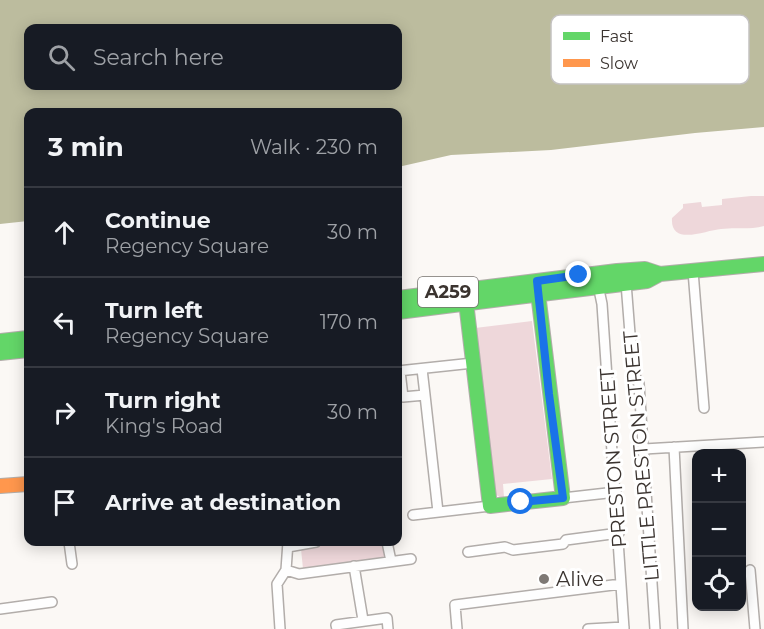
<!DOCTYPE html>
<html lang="en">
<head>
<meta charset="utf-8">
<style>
  body { margin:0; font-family:Montserrat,sans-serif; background:#242831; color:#f1f3f6 }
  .controls { position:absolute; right:18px; bottom:18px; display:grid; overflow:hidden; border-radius:12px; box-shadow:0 3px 15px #0003 }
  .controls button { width:54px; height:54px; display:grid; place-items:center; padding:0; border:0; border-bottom:2px solid #363941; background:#171b24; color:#f1f3f6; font:30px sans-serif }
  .stop { position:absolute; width:18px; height:18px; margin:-14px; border:4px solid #1a73e8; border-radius:50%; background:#fff }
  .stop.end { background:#1a73e8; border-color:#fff; box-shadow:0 2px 6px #0008 }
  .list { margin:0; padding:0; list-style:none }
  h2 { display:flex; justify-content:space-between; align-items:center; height:78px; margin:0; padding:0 24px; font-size:26px }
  h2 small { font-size:20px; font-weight:400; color:#9ea1a6 }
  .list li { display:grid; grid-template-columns:39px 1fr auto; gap:18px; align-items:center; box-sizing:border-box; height:90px; padding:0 24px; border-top:2px solid #363941 }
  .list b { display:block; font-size:22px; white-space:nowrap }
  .list p { margin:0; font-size:20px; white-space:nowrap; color:#9ea1a6 }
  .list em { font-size:20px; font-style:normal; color:#9ea1a6 }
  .icon { flex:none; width:33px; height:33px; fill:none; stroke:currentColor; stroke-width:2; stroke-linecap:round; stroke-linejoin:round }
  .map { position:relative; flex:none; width:764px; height:629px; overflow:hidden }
  .search { position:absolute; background:#171b24; box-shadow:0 3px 15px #0003; left:24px; top:24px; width:378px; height:66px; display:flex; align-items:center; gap:15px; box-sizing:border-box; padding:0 21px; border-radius:12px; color:#9ea1a6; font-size:22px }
  .panel { position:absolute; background:#171b24; box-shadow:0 3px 15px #0003; left:24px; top:108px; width:378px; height:438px; border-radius:12px }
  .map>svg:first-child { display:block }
  .green { fill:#eed7da }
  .water { fill:#bcbc9e; fill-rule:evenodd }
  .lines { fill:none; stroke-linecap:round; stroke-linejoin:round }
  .street-casing { stroke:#b2adaa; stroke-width:12 }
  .fast-casing { stroke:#b2adaa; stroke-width:16 }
  .slow-casing { stroke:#b2adaa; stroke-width:16 }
  .street { stroke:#fefefe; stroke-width:9 }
  .fast { stroke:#63d668; stroke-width:14 }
  .slow { stroke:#ff974d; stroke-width:14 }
  .route { stroke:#1a73e8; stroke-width:8 }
  .poi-dot { fill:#7e7975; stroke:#fff; stroke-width:2 }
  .labels { text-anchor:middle; stroke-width:6; stroke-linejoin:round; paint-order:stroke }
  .shield { fill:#fff; stroke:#76716e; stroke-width:1.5 }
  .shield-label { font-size:18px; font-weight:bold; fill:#3b3430 }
  .street-label { font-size:20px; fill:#3b3430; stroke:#fff }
  .poi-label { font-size:20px; fill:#3b3430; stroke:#fff; text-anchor:start }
  .key { fill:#fff; stroke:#c4c2c1; stroke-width:1.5 }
  .key-label { font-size:16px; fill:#3b3430 }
</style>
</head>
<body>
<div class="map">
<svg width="764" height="629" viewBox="0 0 764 629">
  <rect width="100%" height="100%" fill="#fbf8f5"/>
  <path class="green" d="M751 196H764V226C749 230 736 227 721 229 706 230 670 247 672 218L683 208V204L701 202 702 207 722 205V199Z
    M532 321 552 479 503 484 504 497 501 498 495 494 475 328Z
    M349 542H384L386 557 303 569 301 549Z"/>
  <path class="water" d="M0 0H764V127L695 133 551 150 451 155 398 167V112H28V221L0 224ZM28 28H398V86H28Z"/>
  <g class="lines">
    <g class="street-casing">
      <path id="street" d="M693 271 704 408
        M626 283 633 372 639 384 655 629
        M598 285 602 304 624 629
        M398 371 473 363
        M400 371 403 397 425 395 422 369
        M425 395 438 512
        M674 447 683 629
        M644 449 764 442
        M563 498 616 492
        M413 515 490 506
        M69 542 72 564
        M387 542 391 561
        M288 547 316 542
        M468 552 505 547 513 550 563 544 566 540 619 533
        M354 566 363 620
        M286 570 299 574 411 559
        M750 570 755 629
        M0 609 52 602
        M280 629 277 584 286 570 288 542
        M337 629 336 625 387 618 388 629
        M457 629 455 605 621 584
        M588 629 624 627"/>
    </g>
    <g class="fast-casing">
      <path id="fast" d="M398 298 617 271 645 269 660 274
        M466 302 490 506 563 498 537 285
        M398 312 647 281 660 274 764 264
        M0 341 28 338
        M0 353 28 350"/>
    </g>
    <g class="slow-casing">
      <path id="slow" d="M0 486 28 484"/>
    </g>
    <use href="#street" class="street"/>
    <use href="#fast" class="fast"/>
    <use href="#slow" class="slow"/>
  </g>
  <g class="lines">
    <path class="route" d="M521 502 563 498 549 394 537 281 579 275"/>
  </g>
  <circle class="poi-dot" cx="544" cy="579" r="6"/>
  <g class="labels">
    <rect class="shield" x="418" y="277" width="60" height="30" rx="4.5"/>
    <g class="shield-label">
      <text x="448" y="298">A259</text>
    </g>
    <g class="street-label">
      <text transform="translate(641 456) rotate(-95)" y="7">LITTLE PRESTON STREET</text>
      <text transform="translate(613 458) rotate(-94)" y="7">PRESTON STREET</text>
    </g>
    <g class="poi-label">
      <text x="556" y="586">Alive</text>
    </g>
  </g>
  <rect x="551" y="15" width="198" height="69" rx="9" class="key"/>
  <rect x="563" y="32" width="27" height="8" fill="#63d668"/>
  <rect x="563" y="59" width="27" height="8" fill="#ff974d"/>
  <g class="key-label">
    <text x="600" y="42">Fast</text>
    <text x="600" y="69">Slow</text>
  </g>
</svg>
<div class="controls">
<button>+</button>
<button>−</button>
<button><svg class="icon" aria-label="locate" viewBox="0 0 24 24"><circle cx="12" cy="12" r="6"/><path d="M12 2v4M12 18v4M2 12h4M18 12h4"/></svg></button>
</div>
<div class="stop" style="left:521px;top:502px"></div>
<div class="stop end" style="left:579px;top:275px"></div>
<div class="search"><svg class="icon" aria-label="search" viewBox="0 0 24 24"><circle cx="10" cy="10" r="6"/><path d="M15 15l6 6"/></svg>Search here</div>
<section class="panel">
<h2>3 min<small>Walk · 230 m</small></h2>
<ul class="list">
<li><svg class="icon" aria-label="ahead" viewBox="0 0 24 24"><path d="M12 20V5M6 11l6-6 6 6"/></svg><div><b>Continue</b><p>Regency Square</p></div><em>30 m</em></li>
<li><svg class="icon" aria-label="left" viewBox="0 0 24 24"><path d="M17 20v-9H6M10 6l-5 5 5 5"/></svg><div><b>Turn left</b><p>Regency Square</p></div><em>170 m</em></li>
<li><svg class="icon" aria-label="right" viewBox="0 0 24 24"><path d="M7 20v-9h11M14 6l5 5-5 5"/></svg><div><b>Turn right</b><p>King's Road</p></div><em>30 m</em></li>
<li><svg class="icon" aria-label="arrive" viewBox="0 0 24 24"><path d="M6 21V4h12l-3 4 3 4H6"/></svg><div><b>Arrive at destination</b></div></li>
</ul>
</section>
</div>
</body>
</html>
